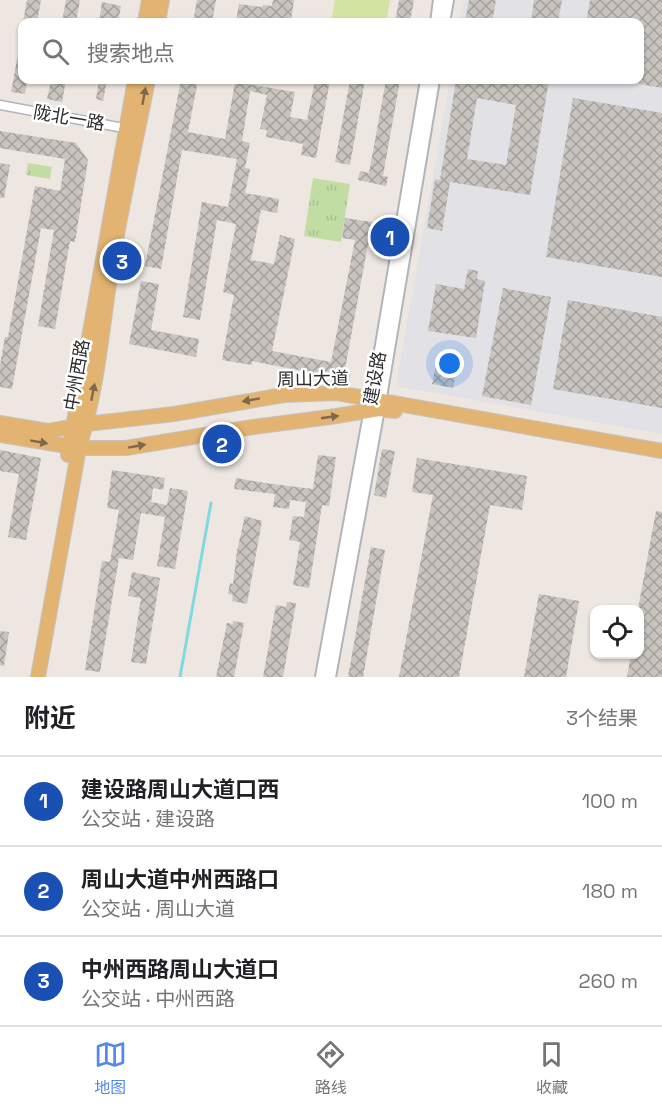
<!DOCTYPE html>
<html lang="zh">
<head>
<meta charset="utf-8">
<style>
  body { margin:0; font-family:"Space Grotesk","Noto Sans SC",sans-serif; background:#f6f6f6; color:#202124 }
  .controls { position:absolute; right:18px; bottom:18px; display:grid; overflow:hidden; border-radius:12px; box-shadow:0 2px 4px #0004 }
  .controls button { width:54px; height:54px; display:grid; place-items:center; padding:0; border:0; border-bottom:2px solid #e0e0e0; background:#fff; color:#202124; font:30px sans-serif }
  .you { position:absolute; left:450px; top:364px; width:21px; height:21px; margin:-15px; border:4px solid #fff; border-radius:50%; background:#1a73e8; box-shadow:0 0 0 9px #1a73e833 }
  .badge { display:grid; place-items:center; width:39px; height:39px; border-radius:50%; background:#548ae7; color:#fff; font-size:20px; font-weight:700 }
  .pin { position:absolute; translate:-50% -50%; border:3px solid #fff; box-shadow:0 2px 6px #0006 }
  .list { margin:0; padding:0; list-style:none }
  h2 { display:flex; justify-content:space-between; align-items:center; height:78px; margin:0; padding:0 24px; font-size:26px }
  h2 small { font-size:20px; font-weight:400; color:#757577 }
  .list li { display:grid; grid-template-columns:39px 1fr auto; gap:18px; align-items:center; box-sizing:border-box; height:90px; padding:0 24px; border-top:2px solid #e0e0e0 }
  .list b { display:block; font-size:22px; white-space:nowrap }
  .list p { margin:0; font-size:20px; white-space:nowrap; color:#757577 }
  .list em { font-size:20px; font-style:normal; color:#757577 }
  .icon { flex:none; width:33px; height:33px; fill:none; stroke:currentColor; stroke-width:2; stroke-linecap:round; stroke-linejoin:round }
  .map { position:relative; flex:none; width:662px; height:677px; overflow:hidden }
  .search { position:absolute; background:#fff; box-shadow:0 2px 4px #0004; left:18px; right:18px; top:18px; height:66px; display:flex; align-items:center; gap:15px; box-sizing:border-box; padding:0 21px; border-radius:12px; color:#757577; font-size:22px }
  .sheet { height:348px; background:#fff }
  nav { display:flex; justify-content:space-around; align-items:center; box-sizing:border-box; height:84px; border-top:2px solid #e0e0e0; background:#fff; font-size:16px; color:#757577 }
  nav a { display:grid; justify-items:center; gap:3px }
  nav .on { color:#548ae7 }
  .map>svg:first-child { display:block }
  .industrial { fill:#e1e1e6 }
  .grass { fill:url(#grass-tufts) }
  .pitch { fill:#d3e3a1 }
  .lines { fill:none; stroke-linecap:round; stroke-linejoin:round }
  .stream { stroke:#81dae2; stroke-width:3 }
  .building { fill:url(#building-cross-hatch); fill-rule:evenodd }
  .minor-casing { stroke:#b1b5bb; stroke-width:11 }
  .tertiary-casing { stroke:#b1b5bb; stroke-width:14 }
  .primary-casing { stroke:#c4c4c4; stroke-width:16 }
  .minor { stroke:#fff; stroke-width:8 }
  .tertiary { stroke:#fff; stroke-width:10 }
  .primary { stroke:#e2b371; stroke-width:14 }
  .oneway { fill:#7e694c }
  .labels { text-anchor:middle; stroke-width:5; stroke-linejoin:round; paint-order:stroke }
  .street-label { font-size:18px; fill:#2d2d2d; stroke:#fff }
</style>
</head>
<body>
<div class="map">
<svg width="662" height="677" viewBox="0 0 662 677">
  <defs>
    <pattern id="grass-tufts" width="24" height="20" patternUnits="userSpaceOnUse" patternTransform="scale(1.5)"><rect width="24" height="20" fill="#c2dda4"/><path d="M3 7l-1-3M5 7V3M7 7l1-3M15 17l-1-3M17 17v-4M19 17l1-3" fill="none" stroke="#a7be8e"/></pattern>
    <pattern id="building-cross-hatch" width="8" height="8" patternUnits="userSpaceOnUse" patternTransform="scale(1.5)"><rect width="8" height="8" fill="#c9c4bf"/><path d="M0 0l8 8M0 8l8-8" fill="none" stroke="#a4a09c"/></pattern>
  </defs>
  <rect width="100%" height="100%" fill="#ede6e1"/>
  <path class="industrial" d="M464 0H662V434L396 386 450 80H640V22H460Z"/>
  <path class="grass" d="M28 163 52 167 50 179 26 175Z
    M313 178 350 184 341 242 304 236Z"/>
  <path class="pitch" d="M335 0H390L386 22H331Z"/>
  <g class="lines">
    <path class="stream" d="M180 677 211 503"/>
  </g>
  <path class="building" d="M27 0H41L37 22H23Z
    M66 0H80L76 22H62Z
    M197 0H216L212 22H193Z
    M273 0H294L291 22H236L239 4 262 7 263 5 272 6Z
    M399 0H414L410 22H395Z
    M469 0H496L492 22H465Z
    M534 0H562L558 22H531Z
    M590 0H662V88L639 84V22H586Z
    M102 2 121 6 118 22H99Z
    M19 49H22V80H27L25 94 11 92Z
    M51 80H66L62 102 47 99Z
    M99 80H107L103 101 96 99Z
    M181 80H198L188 132 225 139 235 82 295 92 290 117 307 120 315 80H330L316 158 301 155 303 144 266 137 267 130 260 129 267 95 250 91 242 141 250 143 245 168 250 169 245 193 279 199 277 213 261 210 251 260 274 264 280 235 295 239 272 351 331 362 355 240 342 238 345 218 372 222 345 369 351 371 349 380 252 361V365L222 360 234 295 223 292 236 224 217 220 200 320 183 317 202 202 228 207 237 159 182 150 161 269 145 266Z
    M350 80H365L350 165 335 162Z
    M386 80H400L383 176 388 177 386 186 358 180 360 171 369 173Z
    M456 80H549L530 195 450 182 442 231 427 228 435 179 440 180ZM477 98 516 105 506 165 467 159Z
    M573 98 662 113V277L546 257Z
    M0 131 76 143 88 160 75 242 70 241 55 329 38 326 54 230 41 228 12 389 0 387V365L5 337H8L35 186 60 191 65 159 0 148Z
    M0 163 10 165 4 198H0Z
    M468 269 478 271 477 279 485 281 476 338 428 331 436 284 464 289Z
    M141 281 159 284 151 330 199 339 196 357 129 344Z
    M503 288 551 297 531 405 482 396Z
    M568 300 662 317V408L553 389Z
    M443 350 460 353 453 388 432 384 438 355 442 356Z
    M382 449 395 451 386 498 374 495Z
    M0 450 41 458 26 540 8 537 19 474 0 471Z
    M318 455 336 457 329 506 322 505 309 588 293 585 300 542 289 540 293 516 304 517 306 502 290 500 289 509 273 507 275 494 234 489 236 478 265 483 313 489Z
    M417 458 527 476 522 510 490 505 459 677H399L433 495 412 492Z
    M112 470 165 478 163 490 153 488 151 502 167 505 170 488 188 491 175 569 157 566 165 517 141 513 133 560 119 558 100 672 85 670 102 561 110 562 119 510 107 508Z
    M656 511 662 512V677H627L631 654H639L638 609Z
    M245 516 262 521 247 604 232 601 233 595 228 594 230 583 233 584 237 551Z
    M371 547 385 550 363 677H348Z
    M132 572 160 578 146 664 131 662 141 598 128 596Z
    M539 594 579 601 566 677H524Z
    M287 602 296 603 283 677H263L276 605 286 607Z
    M233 621 244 623 234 677H216L227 623 233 624Z
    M0 631 9 632 4 666 0 665Z"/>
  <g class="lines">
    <g class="minor-casing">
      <path id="minor" d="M0 105 129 129"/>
    </g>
    <g class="tertiary-casing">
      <path id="tertiary" d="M436 22 439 0
        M444 22 448 0
        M321 677 372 398 426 80
        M330 677 379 409 434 80"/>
    </g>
    <g class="primary-casing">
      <path id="primary" d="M145 22 149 0
        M158 22 162 0
        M0 423 48 431 86 424 174 414 284 395 337 393 662 451
        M0 435 79 448H126L253 427 330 417 379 409 395 411
        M68 455 135 80
        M38 677 79 448C98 388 102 326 112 264 122 202 136 141 148 80"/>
    </g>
    <use href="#minor" class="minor"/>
    <use href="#tertiary" class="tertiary"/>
    <use href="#primary" class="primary"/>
  </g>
  <defs><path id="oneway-solid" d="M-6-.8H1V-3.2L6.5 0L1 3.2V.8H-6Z" transform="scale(1.5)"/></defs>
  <g class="oneway">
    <use href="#oneway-solid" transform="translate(144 96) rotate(-80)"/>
    <use href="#oneway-solid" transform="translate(93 392) rotate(-79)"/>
    <use href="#oneway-solid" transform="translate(251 400) rotate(170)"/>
    <use href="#oneway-solid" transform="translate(330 417) rotate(-8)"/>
    <use href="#oneway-solid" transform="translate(39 442) rotate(10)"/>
    <use href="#oneway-solid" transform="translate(137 446) rotate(-10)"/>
  </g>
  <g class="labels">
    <g class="street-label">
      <text transform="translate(69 118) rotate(10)" y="6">陇北一路</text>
      <text transform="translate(77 375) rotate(-80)" y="6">中州西路</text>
      <text transform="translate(375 378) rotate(-80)" y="6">建设路</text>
      <text transform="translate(313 379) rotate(-1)" y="6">周山大道</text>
    </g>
  </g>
</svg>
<div class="controls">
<button><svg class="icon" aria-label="locate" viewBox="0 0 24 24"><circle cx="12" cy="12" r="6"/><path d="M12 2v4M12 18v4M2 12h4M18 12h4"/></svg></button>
</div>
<div class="you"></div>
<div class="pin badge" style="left:390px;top:237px;background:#1a4fb4">1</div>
<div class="pin badge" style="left:222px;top:444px;background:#1a4fb4">2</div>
<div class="pin badge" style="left:122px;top:261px;background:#1a4fb4">3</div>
<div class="search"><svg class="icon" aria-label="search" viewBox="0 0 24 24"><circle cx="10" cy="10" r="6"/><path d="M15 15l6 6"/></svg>搜索地点</div>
</div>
<section class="sheet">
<h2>附近<small>3个结果</small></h2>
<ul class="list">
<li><span class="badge" style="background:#1a4fb4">1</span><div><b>建设路周山大道口西</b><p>公交站 · 建设路</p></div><em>100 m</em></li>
<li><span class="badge" style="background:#1a4fb4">2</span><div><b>周山大道中州西路口</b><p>公交站 · 周山大道</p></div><em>180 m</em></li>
<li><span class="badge" style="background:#1a4fb4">3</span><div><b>中州西路周山大道口</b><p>公交站 · 中州西路</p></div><em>260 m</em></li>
</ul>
</section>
<nav>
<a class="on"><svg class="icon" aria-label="map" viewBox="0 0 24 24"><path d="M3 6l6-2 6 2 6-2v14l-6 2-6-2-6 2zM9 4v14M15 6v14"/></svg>地图</a>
<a><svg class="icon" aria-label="directions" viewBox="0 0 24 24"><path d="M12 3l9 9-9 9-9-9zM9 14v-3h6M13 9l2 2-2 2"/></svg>路线</a>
<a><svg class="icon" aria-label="saved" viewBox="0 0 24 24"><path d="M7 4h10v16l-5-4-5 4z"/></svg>收藏</a>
</nav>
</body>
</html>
